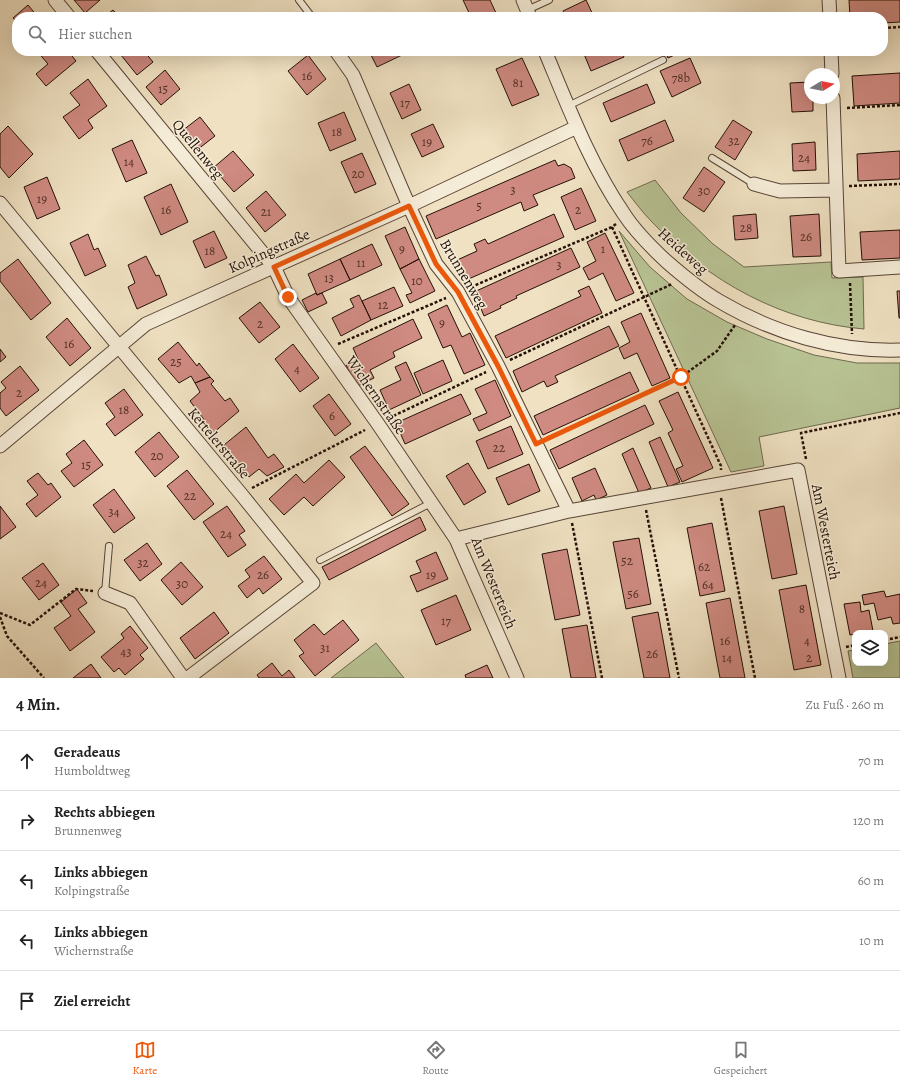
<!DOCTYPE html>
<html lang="de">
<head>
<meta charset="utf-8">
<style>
  body { margin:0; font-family:Alegreya,serif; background:#f2f2f2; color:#222 }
  .controls { position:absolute; right:12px; bottom:12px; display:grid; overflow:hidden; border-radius:8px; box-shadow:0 4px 16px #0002 }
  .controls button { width:36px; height:36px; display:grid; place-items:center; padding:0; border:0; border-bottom:1px solid #e0e0e0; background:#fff; color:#222; font:20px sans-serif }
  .compass { position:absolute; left:804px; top:68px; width:36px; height:36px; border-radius:50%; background:#fff; box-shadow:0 4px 16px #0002; rotate:80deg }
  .stop { position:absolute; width:12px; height:12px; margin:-9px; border:3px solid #ea580c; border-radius:50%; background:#fff }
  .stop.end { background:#ea580c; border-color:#fff; box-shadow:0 1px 4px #0008 }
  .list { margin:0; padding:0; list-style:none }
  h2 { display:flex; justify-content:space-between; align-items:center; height:52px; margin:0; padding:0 16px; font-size:17px }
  h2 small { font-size:13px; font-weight:400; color:#767676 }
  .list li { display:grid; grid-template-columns:26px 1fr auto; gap:12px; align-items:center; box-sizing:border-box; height:60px; padding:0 16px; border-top:1px solid #e0e0e0 }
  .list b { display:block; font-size:15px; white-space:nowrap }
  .list p { margin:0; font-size:13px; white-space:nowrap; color:#767676 }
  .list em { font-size:13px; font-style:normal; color:#767676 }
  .icon { flex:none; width:22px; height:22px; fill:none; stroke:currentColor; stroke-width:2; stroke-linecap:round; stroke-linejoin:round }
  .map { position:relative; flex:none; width:900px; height:678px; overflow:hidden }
  .search { position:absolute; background:#fff; box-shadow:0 4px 16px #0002; left:12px; right:12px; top:12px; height:44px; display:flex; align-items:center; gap:10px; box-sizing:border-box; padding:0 14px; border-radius:16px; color:#767676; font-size:15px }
  .sheet { height:352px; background:#fff }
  nav { display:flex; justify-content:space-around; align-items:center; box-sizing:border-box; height:56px; border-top:1px solid #e0e0e0; background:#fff; font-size:11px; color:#767676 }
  nav a { display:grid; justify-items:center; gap:2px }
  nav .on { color:#ea580c }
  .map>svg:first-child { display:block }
  .green { fill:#b8c394; stroke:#6e6a4e }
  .building { fill:#cf8a81; stroke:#251007 }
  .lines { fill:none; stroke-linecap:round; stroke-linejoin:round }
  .service-casing { stroke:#584436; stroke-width:8 }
  .minor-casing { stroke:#584436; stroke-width:15 }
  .path { stroke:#251007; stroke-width:2.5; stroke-dasharray:3 2; stroke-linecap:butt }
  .service { stroke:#f5ecd7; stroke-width:6 }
  .minor { stroke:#f5ecd7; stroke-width:13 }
  .route { stroke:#ea580c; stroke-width:5 }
  .labels { text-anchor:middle; stroke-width:3; stroke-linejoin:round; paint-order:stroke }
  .number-label { font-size:13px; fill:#502e26 }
  .street-label { font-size:15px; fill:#251007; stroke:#f5ecd7 }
</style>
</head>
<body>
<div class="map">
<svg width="900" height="678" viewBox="0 0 900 678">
  <rect width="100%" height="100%" fill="#efe1c2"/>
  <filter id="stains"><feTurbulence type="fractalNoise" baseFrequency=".005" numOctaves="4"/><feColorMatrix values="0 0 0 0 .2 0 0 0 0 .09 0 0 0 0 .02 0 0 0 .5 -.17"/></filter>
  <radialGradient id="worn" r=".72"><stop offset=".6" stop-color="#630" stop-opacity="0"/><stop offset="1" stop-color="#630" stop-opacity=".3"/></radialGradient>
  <path class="green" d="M655 180 681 213 713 244 744 267 831 262 832 278 863 277 864 329C782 322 709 282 652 222 643 213 635 202 627 192Z
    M619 231 650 267 687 299 727 322 767 339 814 355 857 363H900V408L759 437 764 466 731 472Z
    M900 641V678H853L848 651 855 650V663H885V644Z
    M376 643 404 678H331Z"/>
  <path class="building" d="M74 0H100L85 13Z
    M463 0H490L496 13 488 17H471Z
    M586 0 594 17H566L563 11Z
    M849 0H900V22L883 23V17H850Z
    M28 5 38 17H17V22L13 18Z
    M113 10 119 17H104Z
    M37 51H68L76 61 46 86 36 74 48 64Z
    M125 51H144L153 62 137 75 121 55Z
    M369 51H400L402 55 377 67Z
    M590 51H621L624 57 591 71 584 54Z
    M665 51H683L668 58Z
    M308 55 326 79 307 95 288 71Z
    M522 58 539 95 512 106 496 69Z
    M690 58 701 83 672 97 660 71Z
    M165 70 180 89 161 105 146 87Z
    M900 73V103L854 106 852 76Z
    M88 79 107 106 88 120 93 128 79 139 63 117 80 105 70 93Z
    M810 82V98H813V111L792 112 790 83Z
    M409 84 421 110 402 119 390 93Z
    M647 84 655 103 611 122 603 103Z
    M344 112 356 140 330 151 318 123Z
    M200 117 215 136 197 150 182 131Z
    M665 120 674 141 628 161 619 140Z
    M733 120 752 132 735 160 715 147Z
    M433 124 444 147 422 157 411 134Z
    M8 126 33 154 9 178 0 167V134Z
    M132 140 147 173 126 182 112 149Z
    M815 142 816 170 793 171 792 144Z
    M233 151 254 175 234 192 213 168Z
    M900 151V179L858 181 857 154Z
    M362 153 376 184 355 193 341 162Z
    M555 160 558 166 564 164 571 168 575 178 533 195 538 205 524 211 521 202 436 239 426 216Z
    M704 167 725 182 704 212 683 198Z
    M47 177 60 209 37 219 24 187Z
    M171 184 188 222 161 235 144 197Z
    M581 188 596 221 575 230 561 197Z
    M266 191 286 215 265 232 246 208Z
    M554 214 564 237 464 281 455 261 477 251 474 244 485 239 488 244Z
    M756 214 758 238 735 240 733 216Z
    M819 214 821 256 793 257 790 216Z
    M405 227 419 259 400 269 385 236Z
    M900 230V258L862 260 860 232Z
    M214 231 227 258 205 268 193 241Z
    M605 233 634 293 616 301 603 273 589 280 583 268 596 261 587 242Z
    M88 234 94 250 98 248 106 266 85 276 70 243Z
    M372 244 382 265 350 280 340 259Z
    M571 248 580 267 516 296 517 298 500 306 501 308 484 316 474 292Z
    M146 256 156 276 159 275 167 295 137 309 128 287 135 283 128 265Z
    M18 259 51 303 31 320 0 281V273Z
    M340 259 350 280 317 295 308 274Z
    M419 259 435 291 410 303 406 295 412 293 400 269Z
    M589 286 602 313 506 358 495 336 581 296 578 291Z
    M394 287 403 306 371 320 362 301Z
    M897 291H900V318H899Z
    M316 293 317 295 322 293 327 303 308 312 302 300Z
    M359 295 371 320 341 336 332 318 354 307 350 299Z
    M260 302 280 327 259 343 239 318Z
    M447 305 462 337 470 333 485 365 464 374 451 345 443 348 428 314Z
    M641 313 670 378 652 386 637 353 624 359 619 348 630 342 621 322Z
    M67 318 91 348 70 366 46 337Z
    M413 319 422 338 393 352 395 357 370 370 374 378 356 387 346 365 358 359 353 348Z
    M609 326 619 346 555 376 558 382 547 387 544 381 522 392 513 371Z
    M178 342 197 366 199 363 210 377 195 383 191 376 179 383 158 359Z
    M293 344 319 378 300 392 275 359Z
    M0 349 6 357 0 362Z
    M443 360 452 381 423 394 414 373Z
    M406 362 421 395 389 410 380 390 401 380 395 367Z
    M20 366 39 390 6 416 0 408V393L6 388 1 382Z
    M630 372 639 391 543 435 534 416Z
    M210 377 214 381 211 384 225 401 230 398 239 411 212 434 201 422 205 421 190 401 200 392 195 383Z
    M495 380 511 416 479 431 473 419 487 413 475 389Z
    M124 389 143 415 115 436 106 424 115 417 105 403Z
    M678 392 713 468 682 482 676 469 683 466 668 433 673 430 659 401Z
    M329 394 351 424 335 436 313 406Z
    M461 394 471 414 405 444 396 423Z
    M645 405 654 424 559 469 550 450Z
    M511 426 523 454 488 469 476 441Z
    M246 427 268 458 274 454 284 467 267 476 259 469 249 477 224 445Z
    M159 432 179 457 155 477 135 452Z
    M660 437 680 482 668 487 649 442Z
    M84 440 103 465 74 487 61 471 72 463 66 454Z
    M365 446 409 504 392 516 350 457Z
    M633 448 651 488 639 493 622 454Z
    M329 460 345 477 313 506 304 497 284 515 269 499 296 474 304 483Z
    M468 463 486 492 464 505 446 476Z
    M529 464 540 491 508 505 496 478Z
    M595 468 607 495 596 500 594 495 582 501 572 478Z
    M187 470 214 504 194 520 167 486Z
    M38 473 48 485 51 483 61 497 36 517 26 504 38 495 27 481Z
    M114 489 135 518 114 533 93 505Z
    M0 506 16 527 0 539Z
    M227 506 245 531 239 535 246 545 228 557 203 522Z
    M784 506 797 574 772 579 759 511Z
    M420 517 426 530 329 580 322 567Z
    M712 523 725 591 700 596 687 528Z
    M639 538 651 604 626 609 613 542Z
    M147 543 162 564 140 581 124 560Z
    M567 549 580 615 555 620 542 554Z
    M436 552 448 579 417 592 410 576 421 572 416 561Z
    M264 556 282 579 263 594 259 588 247 598 238 586 250 577 245 570Z
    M181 562 203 587 182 605 161 580Z
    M43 563 59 585 39 600 22 578Z
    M806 585 821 665 794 670 779 590Z
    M77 589 87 603 78 609 95 632 70 651 54 628 71 616 61 602Z
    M884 591 886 597 900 594V623L893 624 891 617 878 620 874 603 864 605 862 595Z
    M456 595 471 630 436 645 421 610Z
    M730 598 745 678H720L706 603Z
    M860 602 861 612 869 610 873 631 850 635 844 604Z
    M214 612 229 633 195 659 180 638Z
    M658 612 670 678H644L632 617Z
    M343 620 359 640 315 676 299 656 304 653 294 640 314 624 324 635Z
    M587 625 596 678H571L562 629Z
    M130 626 148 648 140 655 144 659 125 675 119 668 114 672 101 657 124 638 121 634Z
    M272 663 282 676 289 670 295 678H259L257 675Z
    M91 664 101 678H73Z
    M487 665 493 678H466L465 675Z"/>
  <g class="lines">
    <g class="service-casing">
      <path id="service" d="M299 0 312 17
        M527 10 549 0
        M568 106 663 60
        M712 158 754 184
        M320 560 431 503
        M105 593 109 546"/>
    </g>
    <g class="minor-casing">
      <path id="minor" d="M55 0 69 17
        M523 0 530 17
        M829 0 830 17
        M97 51 274 267 288 297 378 424 456 539 517 678
        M336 51 353 75 409 206 436 264 458 292 498 366 569 511
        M545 51C568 106 590 164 624 214 635 231 651 247 666 261 682 275 700 290 719 301 773 333 837 352 900 350
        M831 51 832 74
        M833 98 839 271 900 267
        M754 184 780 191 836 190
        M0 203 241 494 313 583 188 678
        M0 446 146 324 409 206 577 127
        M456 539 569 511 798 470 839 678
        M105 593 130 603 183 678"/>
    </g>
    <path class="path" d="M883 28 900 27
      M847 108 900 105
      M849 186 900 184
      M616 224 612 227 721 466V470
      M850 283 852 334
      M471 287 612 227
      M338 344 446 298
      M510 360 672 284
      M389 418 486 372
      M547 438 681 377 717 351 735 325
      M806 459 801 433 900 413
      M252 488 365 430
      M721 498 755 678
      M646 510 679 678
      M572 523 602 678
      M0 613 30 625 76 589 93 591
      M0 617 7 636 44 678
      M885 640 900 637
      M846 647 855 645"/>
    <use href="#service" class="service"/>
    <use href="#minor" class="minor"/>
  </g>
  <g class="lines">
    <path class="route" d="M288 297 274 267 409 206 436 264 458 292 498 366 536 444 681 377"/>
  </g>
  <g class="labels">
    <g class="number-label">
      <text x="307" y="80">16</text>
      <text x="681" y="82">78b</text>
      <text x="518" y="87">81</text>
      <text x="163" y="93">15</text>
      <text x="405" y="107">17</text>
      <text x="337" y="136">18</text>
      <text x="647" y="145">76</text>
      <text x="734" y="145">32</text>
      <text x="427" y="146">19</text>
      <text x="804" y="162">24</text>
      <text x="129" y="166">14</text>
      <text x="358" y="178">20</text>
      <text x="513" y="194">3</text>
      <text x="704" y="195">30</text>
      <text x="42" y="203">19</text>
      <text x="479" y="210">5</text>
      <text x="166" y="214">16</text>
      <text x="578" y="214">2</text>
      <text x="266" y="216">21</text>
      <text x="746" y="232">28</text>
      <text x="806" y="241">26</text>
      <text x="402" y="253">9</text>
      <text x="603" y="253">1</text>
      <text x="210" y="255">18</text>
      <text x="361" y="267">11</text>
      <text x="559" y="269">3</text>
      <text x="329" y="282">13</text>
      <text x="417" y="285">10</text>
      <text x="383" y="309">12</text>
      <text x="442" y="327">9</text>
      <text x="260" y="328">2</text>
      <text x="69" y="348">16</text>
      <text x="176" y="366">25</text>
      <text x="297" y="373">4</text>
      <text x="19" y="397">2</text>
      <text x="124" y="414">18</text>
      <text x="332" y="420">6</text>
      <text x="499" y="452">22</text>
      <text x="157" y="460">20</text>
      <text x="86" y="469">15</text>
      <text x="190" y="500">22</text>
      <text x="114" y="516">34</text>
      <text x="226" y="538">24</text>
      <text x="627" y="565">52</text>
      <text x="143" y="567">32</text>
      <text x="704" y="571">62</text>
      <text x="263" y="579">26</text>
      <text x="431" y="579">19</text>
      <text x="41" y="587">24</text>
      <text x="182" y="588">30</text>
      <text x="708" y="589">64</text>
      <text x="633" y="598">56</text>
      <text x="802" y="613">8</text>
      <text x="446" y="625">17</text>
      <text x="725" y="645">16</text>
      <text x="807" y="645">4</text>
      <text x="325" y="652">31</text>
      <text x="126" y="656">43</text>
      <text x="652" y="658">26</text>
      <text x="727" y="662">14</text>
      <text x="809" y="662">2</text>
    </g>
    <g class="street-label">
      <text transform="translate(198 149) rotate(51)" y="5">Quellenweg</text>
      <text transform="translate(269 251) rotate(-24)" y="5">Kolpingstraße</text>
      <text transform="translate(683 251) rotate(42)" y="5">Heideweg</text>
      <text transform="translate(464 274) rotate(59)" y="5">Brunnenweg</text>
      <text transform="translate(376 395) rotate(55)" y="5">Wichernstraße</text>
      <text transform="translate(219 443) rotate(50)" y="5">Kettelerstraße</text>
      <text transform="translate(826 532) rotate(79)" y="5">Am Westerteich</text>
      <text transform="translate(494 583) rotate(68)" y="5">Am Westerteich</text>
    </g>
  </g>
  <rect width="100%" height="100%" filter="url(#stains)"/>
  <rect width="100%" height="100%" fill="url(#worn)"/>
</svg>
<div class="controls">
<button><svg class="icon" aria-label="layers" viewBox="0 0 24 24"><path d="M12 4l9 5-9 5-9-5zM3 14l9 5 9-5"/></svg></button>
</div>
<svg class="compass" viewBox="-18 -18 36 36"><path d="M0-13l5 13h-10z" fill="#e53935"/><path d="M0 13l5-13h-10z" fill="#767676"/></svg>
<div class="stop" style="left:681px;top:377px"></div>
<div class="stop end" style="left:288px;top:297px"></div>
<div class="search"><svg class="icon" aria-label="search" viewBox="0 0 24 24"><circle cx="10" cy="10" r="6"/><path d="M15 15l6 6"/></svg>Hier suchen</div>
</div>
<section class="sheet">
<h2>4 Min.<small>Zu Fuß · 260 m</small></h2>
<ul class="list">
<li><svg class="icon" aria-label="ahead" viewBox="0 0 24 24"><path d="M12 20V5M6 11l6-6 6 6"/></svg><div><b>Geradeaus</b><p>Humboldtweg</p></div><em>70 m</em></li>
<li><svg class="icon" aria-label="right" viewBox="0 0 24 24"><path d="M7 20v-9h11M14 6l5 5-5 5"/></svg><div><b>Rechts abbiegen</b><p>Brunnenweg</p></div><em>120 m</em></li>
<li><svg class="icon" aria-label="left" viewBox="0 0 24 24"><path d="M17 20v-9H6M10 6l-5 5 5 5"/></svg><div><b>Links abbiegen</b><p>Kolpingstraße</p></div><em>60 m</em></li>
<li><svg class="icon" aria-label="left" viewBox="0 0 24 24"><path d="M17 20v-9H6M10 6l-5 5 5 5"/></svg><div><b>Links abbiegen</b><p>Wichernstraße</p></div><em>10 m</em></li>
<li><svg class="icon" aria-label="arrive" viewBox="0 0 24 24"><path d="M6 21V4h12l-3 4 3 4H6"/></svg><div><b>Ziel erreicht</b></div></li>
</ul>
</section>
<nav>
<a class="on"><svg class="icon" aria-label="map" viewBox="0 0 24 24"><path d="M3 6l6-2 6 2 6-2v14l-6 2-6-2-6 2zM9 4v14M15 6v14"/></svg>Karte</a>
<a><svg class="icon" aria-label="directions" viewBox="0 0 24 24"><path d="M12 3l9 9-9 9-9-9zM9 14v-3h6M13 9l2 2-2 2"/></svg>Route</a>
<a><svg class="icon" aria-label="saved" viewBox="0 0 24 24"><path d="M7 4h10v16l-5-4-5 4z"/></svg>Gespeichert</a>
</nav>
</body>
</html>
